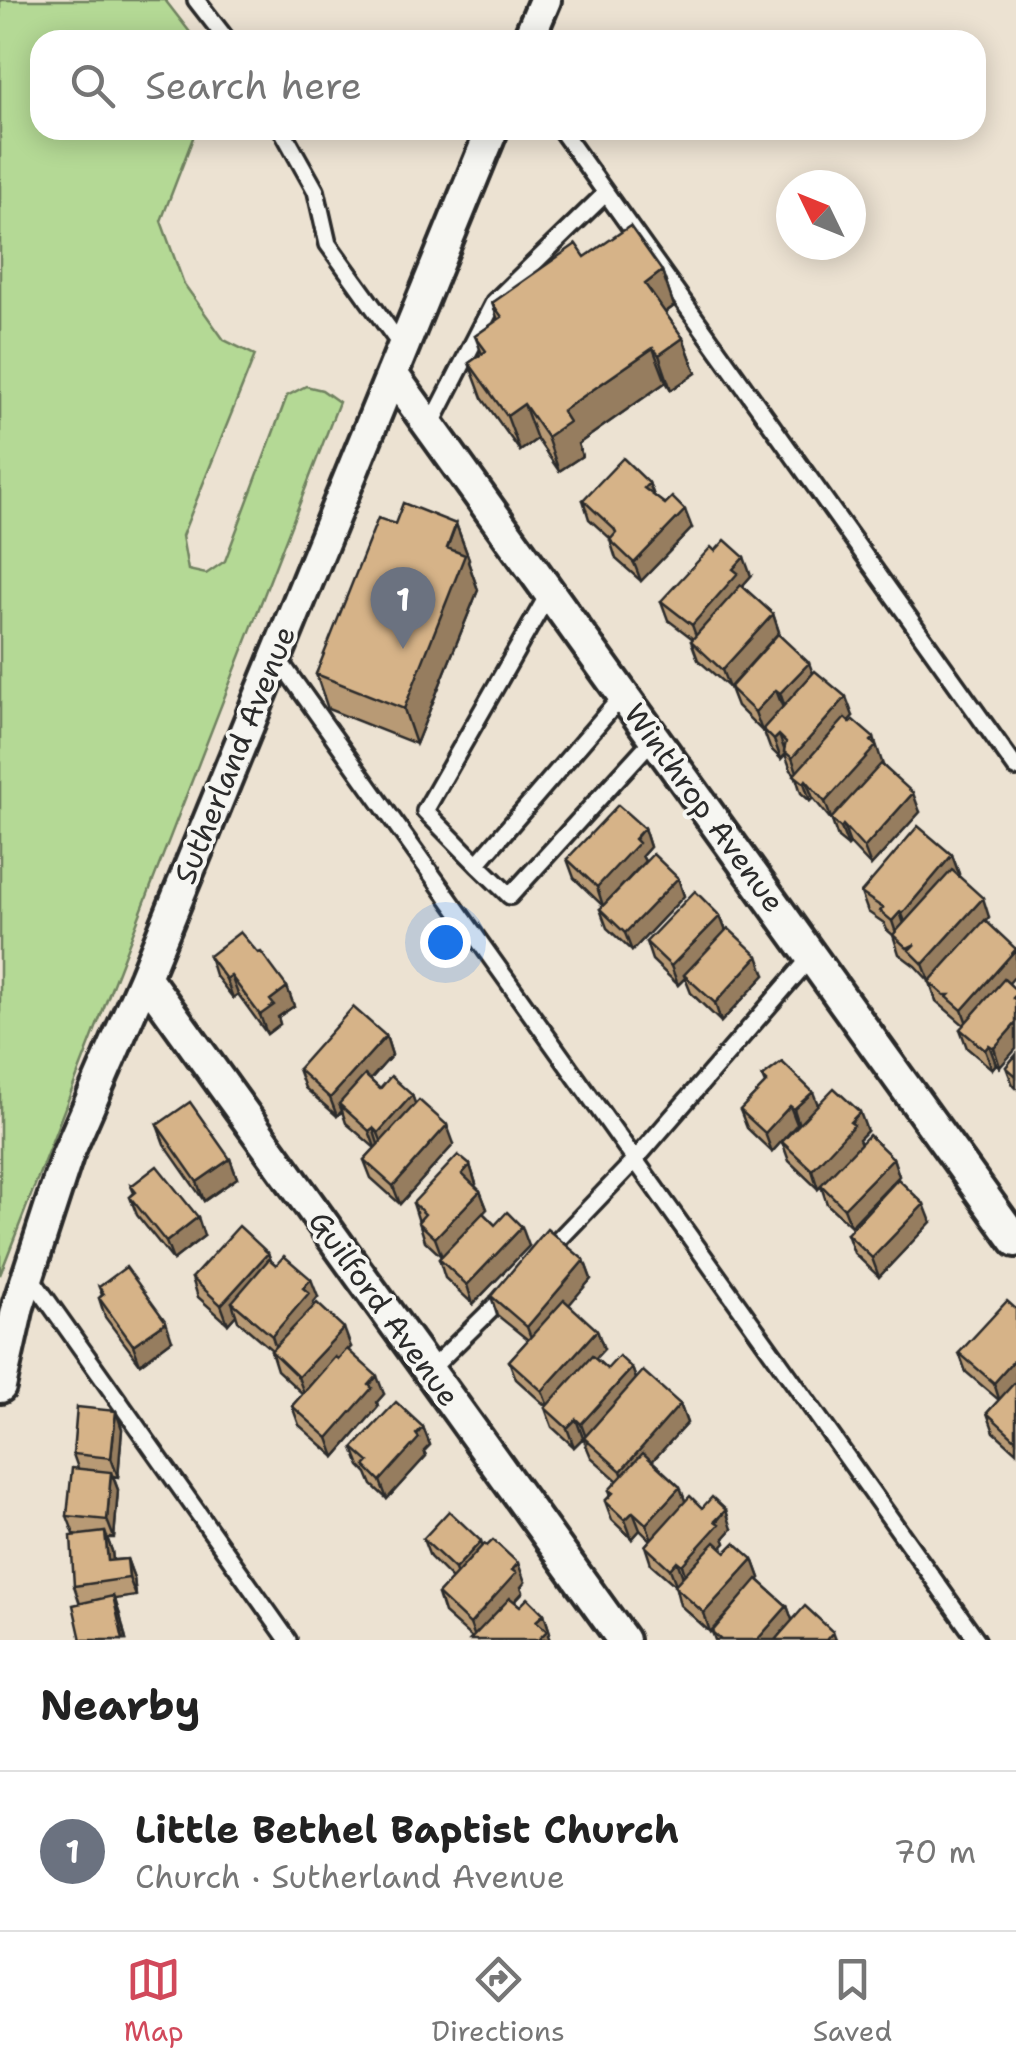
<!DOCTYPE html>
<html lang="en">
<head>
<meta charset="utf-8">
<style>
  body { margin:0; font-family:"Shantell Sans",sans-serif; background:#f6f6f6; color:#222 }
  .compass { position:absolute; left:776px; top:170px; width:90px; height:90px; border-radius:50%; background:#fff; box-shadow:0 5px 25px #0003; rotate:313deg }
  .you { position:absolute; left:445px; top:942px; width:35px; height:35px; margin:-25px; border:8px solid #fff; border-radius:50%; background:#1a73e8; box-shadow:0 0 0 15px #1a73e833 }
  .badge { display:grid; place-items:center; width:65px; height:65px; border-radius:50%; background:#d1495b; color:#fff; font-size:32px; font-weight:700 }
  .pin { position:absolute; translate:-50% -82px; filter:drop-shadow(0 2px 5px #0008) }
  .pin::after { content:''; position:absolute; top:52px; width:35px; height:30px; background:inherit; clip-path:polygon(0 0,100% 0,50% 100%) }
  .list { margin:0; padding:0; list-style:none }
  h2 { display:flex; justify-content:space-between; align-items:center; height:130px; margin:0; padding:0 40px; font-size:42px }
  h2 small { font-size:32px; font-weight:400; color:#767676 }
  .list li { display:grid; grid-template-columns:65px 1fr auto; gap:30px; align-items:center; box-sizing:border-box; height:160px; padding:0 40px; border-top:2px solid #e0e0e0 }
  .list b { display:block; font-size:38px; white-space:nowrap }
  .list p { margin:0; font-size:32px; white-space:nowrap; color:#767676 }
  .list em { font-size:32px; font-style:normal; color:#767676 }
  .icon { flex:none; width:55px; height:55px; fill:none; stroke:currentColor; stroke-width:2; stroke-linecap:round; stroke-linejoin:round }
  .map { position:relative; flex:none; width:1016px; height:1640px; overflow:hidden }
  .search { position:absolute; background:#fff; box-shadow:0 5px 25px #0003; left:30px; right:30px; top:30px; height:110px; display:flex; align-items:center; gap:25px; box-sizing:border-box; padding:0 35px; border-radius:30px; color:#767676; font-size:38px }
  .sheet { height:290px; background:#fff }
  nav { display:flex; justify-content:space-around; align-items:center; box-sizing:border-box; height:140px; border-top:2px solid #e0e0e0; background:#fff; font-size:28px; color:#767676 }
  nav a { display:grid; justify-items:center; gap:5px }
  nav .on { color:#d1495b }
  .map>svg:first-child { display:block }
  .green { fill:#b4d995; stroke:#708260; stroke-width:2.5 }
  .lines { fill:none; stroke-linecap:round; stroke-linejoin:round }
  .lane-casing { stroke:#2b2b2b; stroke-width:22 }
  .street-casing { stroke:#2b2b2b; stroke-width:38 }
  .lane { stroke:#f6f6f2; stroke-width:15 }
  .street { stroke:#f6f6f2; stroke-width:30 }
  .wall { fill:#b89a75; stroke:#2b2b2b; stroke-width:2.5 }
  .shaded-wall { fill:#967d5f; stroke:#2b2b2b; stroke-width:2.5 }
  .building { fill:#d6b388; stroke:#2b2b2b; stroke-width:2.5 }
  .labels { text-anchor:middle; stroke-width:8; stroke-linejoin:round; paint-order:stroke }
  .street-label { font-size:30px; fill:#2b2b2b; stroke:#f6f6f2 }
</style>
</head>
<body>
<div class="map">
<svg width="1016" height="1640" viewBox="0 0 1016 1640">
  <rect width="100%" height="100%" fill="#ece2d2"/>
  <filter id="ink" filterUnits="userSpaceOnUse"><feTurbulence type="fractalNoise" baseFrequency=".01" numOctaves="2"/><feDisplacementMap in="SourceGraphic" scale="20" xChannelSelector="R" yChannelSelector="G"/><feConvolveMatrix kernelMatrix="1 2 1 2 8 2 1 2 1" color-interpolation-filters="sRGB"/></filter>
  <g filter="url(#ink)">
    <path class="green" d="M0 0H165L196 40H40V130H196L161 221 184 284 224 340 255 355 182 536 188 570 206 574 225 561 287 396 306 386 322 390 339 402 0 1275Z"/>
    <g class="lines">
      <g class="lane-casing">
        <path id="lane" d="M196 0 227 40
          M282 130 316 191 328 244 402 347
          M561 130 1016 768
          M430 427 494 302 606 193
          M549 593 425 811 477 864 623 695
          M276 656 977 1640
          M477 864 510 896 654 738
          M548 1251 635 1160 811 957
          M30 1276 288 1640
          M429 1371 508 1293"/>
      </g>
      <g class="street-casing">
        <path id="street" d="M528 40 545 0
          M392 374 1016 1241
          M145 977 623 1640
          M0 1387 18 1306 67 1156 145 977 492 130"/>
      </g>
      <use href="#lane" class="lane"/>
      <use href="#street" class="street"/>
    </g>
    <path class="wall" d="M585 257 662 271 674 306 665 313 683 338 696 373 671 390 666 382 578 444 582 456 559 471 537 439 520 451 482 398 469 363 482 354 475 336 498 320 492 303Z
      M649 483 654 496 692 528 641 581 616 559 610 540 611 539 589 519 583 500Z
      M395 524H456L469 559 468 562 478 590 416 744 328 709 316 674Z
      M751 576 743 585 744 588 773 614 779 632 778 634 853 716 848 721 920 812 871 866 850 844 848 846 838 838 832 821 813 798 810 801 801 793 795 774 791 770 785 754 781 759 770 748 763 729 762 731 737 706 730 688 698 660 691 641 693 639 668 620 661 601Z
      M644 828 650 847 642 856 645 861 603 906 574 878 567 859Z
      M952 855 959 874 958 875 989 917 986 921 1009 983 1000 1067 996 1064 992 1069 967 1048 960 1029 964 1025 936 1001 930 982 915 966 899 954 893 935 887 930 884 923 868 912 861 893Z
      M678 878 684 896 632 951 607 928 600 909Z
      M720 916 726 930 765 975 721 1022 691 993 685 978 678 985 652 960 646 942Z
      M209 956 287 987 294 1006 278 1017 280 1024 267 1034 238 994 233 998 215 975Z
      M386 1036 392 1055 370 1080 380 1089 412 1095 415 1104 454 1144 400 1204 371 1178 364 1160 375 1148 346 1123 342 1111 337 1116 305 1088 298 1069Z
      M1016 1055V1088L1013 1085 1006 1067Z
      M762 1077 867 1131 859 1139 861 1144 893 1158 899 1176 851 1226 827 1204 821 1186 818 1189 789 1161 782 1142 798 1126 797 1124 772 1152 747 1128 740 1110 765 1084Z
      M157 1125 230 1159 237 1178 204 1201 164 1144Z
      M470 1165 476 1184 475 1186 480 1191 487 1209 483 1213 495 1225 529 1246 473 1304 445 1278 439 1259 441 1256 425 1241 413 1203Z
      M131 1186 204 1236 173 1260 137 1215 130 1197 134 1193Z
      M931 1222 879 1277 854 1253 847 1234Z
      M268 1253 271 1261 318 1297 313 1303 314 1306 351 1347 348 1350 384 1394 377 1402 378 1407 335 1457 299 1425 292 1406 303 1394 277 1370 271 1351 272 1350 238 1321 236 1315 228 1324 198 1297 192 1278Z
      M584 1260 591 1279 569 1304 604 1349 595 1358 607 1369 632 1368 636 1379 680 1404 687 1423 652 1461 680 1487 685 1501 702 1508 732 1529 724 1538 726 1543 721 1548 726 1552 753 1559 760 1578 758 1580 787 1606 792 1620 836 1640H715L712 1632 732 1608 710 1632 680 1605 675 1585 651 1564 645 1546 650 1540 640 1530 632 1539 612 1520 605 1501 611 1495 609 1490 618 1481 591 1457 583 1438 574 1447 552 1427 545 1408 547 1407 516 1379 509 1361 528 1340 497 1315 491 1296Z
      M99 1287 172 1340 140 1364 105 1317 99 1298 102 1295Z
      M1016 1309V1452L994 1432 987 1413 999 1400 966 1372 959 1353Z
      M116 1411 122 1429 118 1477 113 1476 118 1490 114 1538H107L112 1551 113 1560 127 1559 134 1578 136 1596 115 1599 120 1615 126 1640H81L80 1604 74 1586 81 1535 74 1534 67 1516 78 1468 73 1454Z
      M423 1427 430 1445 424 1451 426 1456 387 1499 372 1485 367 1473 360 1466 353 1448Z
      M423 1539 482 1546 525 1582 521 1587 523 1592 514 1601 520 1606 544 1614 550 1633 548 1635 472 1638 444 1613 438 1594 452 1579 430 1557Z"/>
    <path class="shaded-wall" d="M662 271 674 306 657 318 645 284Z
      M683 338 696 373 671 390 659 355Z
      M653 348 666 382 578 444 582 456 559 471 547 437 562 411Z
      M524 404 537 439 520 451 507 416Z
      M649 483 656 501 644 488Z
      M685 510 692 528 641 581 634 563Z
      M456 524 469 559 468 562 478 590 416 744 404 709 447 548Z
      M744 557 751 576 743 585 745 592 699 644 692 625 733 569Z
      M773 614 779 632 729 688 722 670Z
      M809 663 816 681 787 712 780 693Z
      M776 690 783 708 762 731 755 712Z
      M846 697 853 716 799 777 792 758Z
      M779 735 786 754 781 759 774 740Z
      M874 738 883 765 832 821 825 802Z
      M806 780 813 798 810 801 804 783Z
      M913 793 920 812 871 866 864 848Z
      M843 825 850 844 848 846 841 828Z
      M644 828 650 847 642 856 645 861 603 906 597 887Z
      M952 855 959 874 909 932 902 914Z
      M678 878 684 896 632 951 625 933Z
      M983 898 989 917 930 982 923 964Z
      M900 912 906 930 898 939 892 921Z
      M720 916 727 934 684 975 685 978 678 985 671 966Z
      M1016 949V975L969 1029 962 1010Z
      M758 956 765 975 721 1022 715 1003Z
      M231 976 238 994 233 998 226 979Z
      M287 987 294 1006 278 1017 280 1024 267 1034 260 1015 270 1000Z
      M1016 1023V1049L1000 1067 994 1048Z
      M386 1036 392 1055 344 1109 339 1104 342 1111 337 1116 330 1098Z
      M989 1045 996 1064 992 1069 985 1050Z
      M813 1092 820 1110 800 1128 794 1109Z
      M412 1095 419 1114 385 1151 378 1133Z
      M790 1106 797 1124 772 1152 765 1133Z
      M860 1112 867 1131 859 1139 861 1144 818 1189 812 1170Z
      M447 1125 454 1144 400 1204 393 1186Z
      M373 1128 379 1147 376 1150 369 1131Z
      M893 1158 899 1176 851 1226 844 1208Z
      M230 1159 237 1178 204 1201 197 1182Z
      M470 1165 476 1184 468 1192 462 1174Z
      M480 1191 487 1209 442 1257 435 1238Z
      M924 1204 931 1222 879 1277 872 1258Z
      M198 1217 204 1236 173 1260 166 1242Z
      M522 1227 529 1246 473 1304 467 1285Z
      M268 1253 275 1272 232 1302 236 1315 228 1324 221 1305Z
      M584 1260 591 1279 534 1346 527 1327Z
      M311 1279 318 1297 313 1303 316 1311 278 1355 272 1336 303 1288Z
      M166 1322 172 1340 140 1364 133 1345Z
      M344 1328 351 1347 305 1396 298 1377Z
      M597 1330 604 1349 549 1409 542 1391Z
      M1016 1358V1384L1000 1402 994 1383Z
      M632 1368 639 1387 588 1443 581 1424Z
      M377 1376 384 1394 377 1402 378 1407 335 1457 328 1438Z
      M680 1404 687 1423 627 1489 621 1471Z
      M116 1411 122 1429 118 1477 111 1458Z
      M576 1419 583 1438 574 1447 567 1428Z
      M423 1427 430 1445 424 1451 426 1456 387 1499 380 1481Z
      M111 1472 118 1490 114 1538 107 1520Z
      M680 1487 687 1506 653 1542 646 1524Z
      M726 1510 732 1529 724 1538 726 1543 688 1584 682 1565Z
      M633 1512 640 1530 632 1539 625 1520Z
      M105 1532 112 1551 115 1580 108 1561Z
      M481 1541 487 1559 461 1587 455 1569Z
      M127 1559 134 1578 136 1596 129 1578Z
      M753 1559 760 1578 710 1632 704 1613Z
      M677 1561 684 1580 677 1587 670 1569Z
      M518 1563 525 1582 521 1587 523 1592 479 1640H476L470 1624Z
      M113 1596 120 1615 126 1640H123Z
      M787 1606 794 1625 780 1640H757Z
      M544 1614 550 1633 548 1635 550 1640H538L536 1621Z
      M833 1632 836 1640H826Z"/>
    <path class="building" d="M630 226 662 271 645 284 683 338 659 355 653 348 562 411 569 422 547 437 524 404 507 416 469 363 486 351 475 336 502 317 492 303 576 244 585 257Z
      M623 458 649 483 644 488 665 504 672 497 685 510 634 563 610 540 616 533 614 529 583 500Z
      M403 503 456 524 447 548 465 555 404 709 316 674 378 518 395 524Z
      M725 540 744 557 733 569 738 573 692 625 661 601 711 547 715 551Z
      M741 585 773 614 722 670 691 641Z
      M778 634 809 663 780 693 776 690 755 712 730 688Z
      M815 671 846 697 792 758 784 751 786 742 779 735 774 740 763 729Z
      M845 718 850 723 853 720 874 738 871 741 876 746 825 802 806 780 804 783 794 775Z
      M881 764 913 793 864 848 843 825 841 828 831 819Z
      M618 805 644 828 634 839 638 843 597 887 567 859Z
      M918 826 952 855 902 914 900 912 892 921 880 911 883 908 861 893Z
      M653 854 678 878 625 933 600 909Z
      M952 870 983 898 923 964 909 950 915 944 907 948 893 935Z
      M695 891 720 916 671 966 646 942Z
      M985 920 1016 949 962 1010 947 997 949 995H944L929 982Z
      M728 928 758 956 715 1003 684 975Z
      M240 932 258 953 261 952 287 987 270 1000 274 1005 260 1015 231 976 226 979 209 956Z
      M1004 979 1016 990V995L1013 998 1016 1000V1023L994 1048 989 1045 985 1050 960 1029Z
      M353 1007 386 1036 330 1098 298 1069Z
      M1016 1055V1076L1006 1067Z
      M782 1062 813 1092 794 1109 790 1106 765 1133 740 1110 767 1082 762 1077Z
      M365 1075 380 1089 391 1076 412 1095 378 1133 373 1128 369 1131 339 1104Z
      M834 1088 860 1112 850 1122 854 1125 812 1170 782 1142Z
      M419 1100 447 1125 393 1186 364 1160Z
      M190 1102 230 1159 197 1182 157 1125Z
      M869 1135 893 1158 844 1208 821 1185Z
      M458 1155 470 1165 462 1174 480 1191 435 1238 418 1222 425 1214 413 1203Z
      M157 1166 198 1217 166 1242 130 1197 136 1192 131 1186Z
      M898 1179 924 1204 872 1258 847 1234Z
      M507 1212 522 1227 467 1285 439 1259 483 1213 495 1225Z
      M239 1226 268 1253 221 1305 192 1278Z
      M547 1229 584 1260 527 1327 491 1296Z
      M284 1256 311 1279 303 1288 309 1293 272 1336 232 1302 269 1259 276 1265Z
      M126 1267 166 1322 133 1345 99 1298 104 1294 99 1287Z
      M564 1300 597 1330 542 1391 509 1361Z
      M1007 1301 1016 1309V1358L994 1383 959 1353Z
      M317 1303 344 1328 298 1377 271 1351Z
      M347 1349 377 1376 369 1385 372 1388 328 1438 292 1406 335 1357 338 1359Z
      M592 1356 607 1369 619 1356 632 1368 581 1424 576 1419 567 1428 545 1408Z
      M643 1371 680 1404 621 1471 584 1438Z
      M1016 1381V1440L987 1413Z
      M396 1402 423 1427 416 1434 419 1438 380 1481 365 1466 369 1462 353 1448Z
      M77 1407 116 1411 111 1458 73 1454Z
      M643 1453 680 1487 646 1524 633 1512 625 1520 605 1501 613 1493 609 1490Z
      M72 1468 111 1472 107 1520 67 1516Z
      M690 1496 702 1508 712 1497 726 1510 715 1521 719 1524 682 1565 677 1561 670 1569 645 1546Z
      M449 1511 481 1541 455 1569 423 1539Z
      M105 1532 108 1561 127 1559 129 1578 74 1586 71 1536Z
      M493 1540 518 1563 512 1570 516 1573 470 1624 438 1594 484 1544 487 1546Z
      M715 1542 726 1552 735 1543 753 1559 704 1613 674 1586Z
      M757 1579 787 1606 757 1640H721L712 1632Z
      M113 1596 123 1640H81L73 1605Z
      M510 1598 520 1606 528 1598 544 1614 536 1621 547 1631 538 1640H470Z
      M805 1606 833 1632 826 1640H775Z"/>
  </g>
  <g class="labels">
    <g class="street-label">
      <text transform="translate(235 755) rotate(-68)" y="10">Sutherland Avenue</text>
      <text transform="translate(704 808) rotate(54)" y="10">Winthrop Avenue</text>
      <text transform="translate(384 1309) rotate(54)" y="10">Guilford Avenue</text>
    </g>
  </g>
</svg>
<svg class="compass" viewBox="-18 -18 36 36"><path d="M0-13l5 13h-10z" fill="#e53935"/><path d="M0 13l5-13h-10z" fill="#767676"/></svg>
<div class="you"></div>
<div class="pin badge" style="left:403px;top:649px;background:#6b7280">1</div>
<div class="search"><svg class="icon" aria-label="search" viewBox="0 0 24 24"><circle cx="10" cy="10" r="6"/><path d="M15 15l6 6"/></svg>Search here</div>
</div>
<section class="sheet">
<h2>Nearby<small></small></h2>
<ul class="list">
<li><span class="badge" style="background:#6b7280">1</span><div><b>Little Bethel Baptist Church</b><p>Church · Sutherland Avenue</p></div><em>70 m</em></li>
</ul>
</section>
<nav>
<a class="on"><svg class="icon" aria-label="map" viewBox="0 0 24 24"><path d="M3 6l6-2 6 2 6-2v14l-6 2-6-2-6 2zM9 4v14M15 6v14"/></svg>Map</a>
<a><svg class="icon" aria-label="directions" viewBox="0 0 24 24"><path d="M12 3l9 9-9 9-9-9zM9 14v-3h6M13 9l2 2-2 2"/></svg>Directions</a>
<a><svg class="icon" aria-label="saved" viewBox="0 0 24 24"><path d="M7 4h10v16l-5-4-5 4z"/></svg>Saved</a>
</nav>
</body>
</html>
